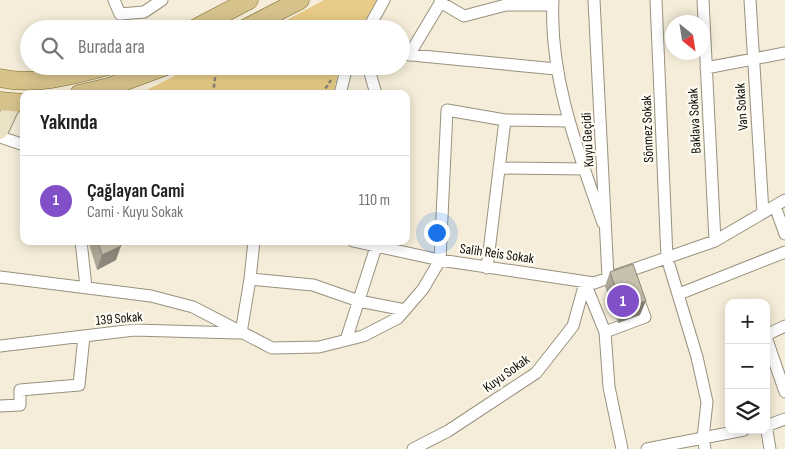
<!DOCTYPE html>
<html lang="tr">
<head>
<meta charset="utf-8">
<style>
  body { margin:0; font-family:"Sofia Sans Condensed",sans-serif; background:#f2f2f2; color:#222 }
  .controls { position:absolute; right:15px; bottom:15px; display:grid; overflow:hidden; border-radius:10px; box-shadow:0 2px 12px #0003 }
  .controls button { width:45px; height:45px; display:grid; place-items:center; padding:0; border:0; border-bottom:1px solid #e0e0e0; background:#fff; color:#222; font:25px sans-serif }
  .compass { position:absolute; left:665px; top:15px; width:45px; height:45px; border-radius:50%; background:#fff; box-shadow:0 2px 12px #0003; rotate:150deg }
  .you { position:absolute; left:436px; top:232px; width:18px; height:18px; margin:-12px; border:4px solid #fff; border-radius:50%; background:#1a73e8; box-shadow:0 0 0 8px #1a73e833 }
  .badge { display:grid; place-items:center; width:32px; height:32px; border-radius:50%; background:#8150c8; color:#fff; font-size:16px; font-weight:700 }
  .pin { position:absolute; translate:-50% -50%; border:2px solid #fff; box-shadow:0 1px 5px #0006 }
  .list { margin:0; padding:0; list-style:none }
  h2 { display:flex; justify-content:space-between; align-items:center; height:65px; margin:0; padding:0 20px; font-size:21px }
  h2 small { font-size:16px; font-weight:400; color:#767676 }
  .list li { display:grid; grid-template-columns:32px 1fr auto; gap:15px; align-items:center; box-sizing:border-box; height:90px; padding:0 20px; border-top:1px solid #e0e0e0 }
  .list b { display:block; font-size:19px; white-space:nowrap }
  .list p { margin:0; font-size:16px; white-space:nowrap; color:#767676 }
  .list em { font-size:16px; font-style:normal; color:#767676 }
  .icon { flex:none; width:28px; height:28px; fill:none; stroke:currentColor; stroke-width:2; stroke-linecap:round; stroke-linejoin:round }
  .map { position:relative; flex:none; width:785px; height:449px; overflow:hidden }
  .search { position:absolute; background:#fff; box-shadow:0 2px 12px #0003; left:20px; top:20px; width:390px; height:55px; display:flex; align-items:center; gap:12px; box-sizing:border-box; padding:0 18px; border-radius:28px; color:#767676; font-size:19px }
  .panel { position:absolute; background:#fff; box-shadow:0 2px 12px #0003; left:20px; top:90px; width:390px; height:155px; border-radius:10px }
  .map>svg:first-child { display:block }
  .green { fill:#e7cb86 }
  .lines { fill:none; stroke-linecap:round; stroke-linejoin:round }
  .street-casing { stroke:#98917e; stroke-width:13 }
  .secondary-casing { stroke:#98917e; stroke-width:18 }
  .primary-casing { stroke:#7f692a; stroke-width:19 }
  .path { stroke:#888376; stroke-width:2.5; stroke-dasharray:4 2.5; stroke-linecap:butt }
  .street { stroke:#fff; stroke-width:11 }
  .secondary { stroke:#ebe1c5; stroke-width:16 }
  .primary { stroke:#d6c28b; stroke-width:18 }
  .wall { fill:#aca696 }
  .shaded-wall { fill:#8c877a }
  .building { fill:#c8c1ae; stroke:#8c877a }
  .labels { text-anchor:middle; stroke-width:4.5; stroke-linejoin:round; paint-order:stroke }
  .street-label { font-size:14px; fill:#0f0d07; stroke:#fefbf3 }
</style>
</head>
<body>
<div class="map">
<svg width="785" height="449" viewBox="0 0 785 449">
  <rect width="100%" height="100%" fill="#f5edd9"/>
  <path class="green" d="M324 0H377L360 29H270Z
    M194 66H340L333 94H139Z"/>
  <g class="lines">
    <g class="street-casing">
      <path id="street" d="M114 0 120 14 144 12 162 0
        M553 0C549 77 578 151 603 223
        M594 0 608 277
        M703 0 715 241
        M750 0 763 213
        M440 2 464 16 506 5H552
        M368 29 384 0
        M401 54 556 69
        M409 55 442 0
        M368 66 376 94
        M706 68 785 53
        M340 94 347 66
        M0 137 24 145
        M499 168 584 169
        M775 206 785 234
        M81 241 86 287
        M353 241 440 260 594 283 715 241 785 200
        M487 268 505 120 569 121
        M0 277 151 296 193 307 272 348 319 347 363 336 398 318 423 289 440 260 447 110 505 120
        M250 279 254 241
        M679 294 785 252
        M605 332 645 317 637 296
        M241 333 250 279 313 285 359 301 405 310
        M766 335 785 326
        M766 337 785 392
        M346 340 376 247
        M0 346 134 330 237 333
        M0 406 20 405V390L79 385 84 336
        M766 425 770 449
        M766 426 785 419
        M413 449 448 431 536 373 573 326 585 283 605 332 609 387 622 449
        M647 449 703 438 707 402 697 357 667 258 656 0
        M705 449 703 438 744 430"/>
    </g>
    <g class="secondary-casing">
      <path id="secondary" d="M0 131 13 103"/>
    </g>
    <g class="primary-casing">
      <path id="primary" d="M194 29 249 0
        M244 29 300 0
        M0 78C36 86 73 75 108 66
        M79 94 109 87 166 66
        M0 101 24 103"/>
    </g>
    <path class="path" d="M213 94 216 70 223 66
      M322 94 331 80"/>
    <use href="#street" class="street"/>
    <use href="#secondary" class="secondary"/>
    <use href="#primary" class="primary"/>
  </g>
  <path class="wall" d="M89 241H120L116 260 97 270 89 244Z
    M610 272 640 315 618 323 605 286Z"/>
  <path class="shaded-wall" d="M121 246 116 260 97 270 102 255Z
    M646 301 640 315 618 323 623 309Z"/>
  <path class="building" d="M98 241H120L121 246 102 255Z
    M633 264 646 301 623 309 610 272Z"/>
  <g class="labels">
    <g class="street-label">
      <text transform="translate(741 107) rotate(-94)" y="5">Van Sokak</text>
      <text transform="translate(694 121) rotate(-93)" y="5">Baklava Sokak</text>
      <text transform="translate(647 129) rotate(-92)" y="5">Sönmez Sokak</text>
      <text transform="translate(587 140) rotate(-93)" y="5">Kuyu Geçidi</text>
      <text transform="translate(497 253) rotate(8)" y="5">Salih Reis Sokak</text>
      <text transform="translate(119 318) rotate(-5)" y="5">139 Sokak</text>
      <text transform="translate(506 373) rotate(-36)" y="5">Kuyu Sokak</text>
    </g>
  </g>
</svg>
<div class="controls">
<button>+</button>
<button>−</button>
<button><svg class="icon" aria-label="layers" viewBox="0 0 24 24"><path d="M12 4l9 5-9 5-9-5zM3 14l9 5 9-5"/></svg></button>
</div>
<svg class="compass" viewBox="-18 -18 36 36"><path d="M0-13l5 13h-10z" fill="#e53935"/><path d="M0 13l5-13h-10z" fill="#767676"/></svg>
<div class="you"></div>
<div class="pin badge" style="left:623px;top:301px">1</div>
<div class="search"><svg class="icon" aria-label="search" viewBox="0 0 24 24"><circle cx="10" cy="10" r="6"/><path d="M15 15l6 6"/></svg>Burada ara</div>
<section class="panel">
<h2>Yakında<small></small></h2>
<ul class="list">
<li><span class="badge">1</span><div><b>Çağlayan Cami</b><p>Cami · Kuyu Sokak</p></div><em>110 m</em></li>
</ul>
</section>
</div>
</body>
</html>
